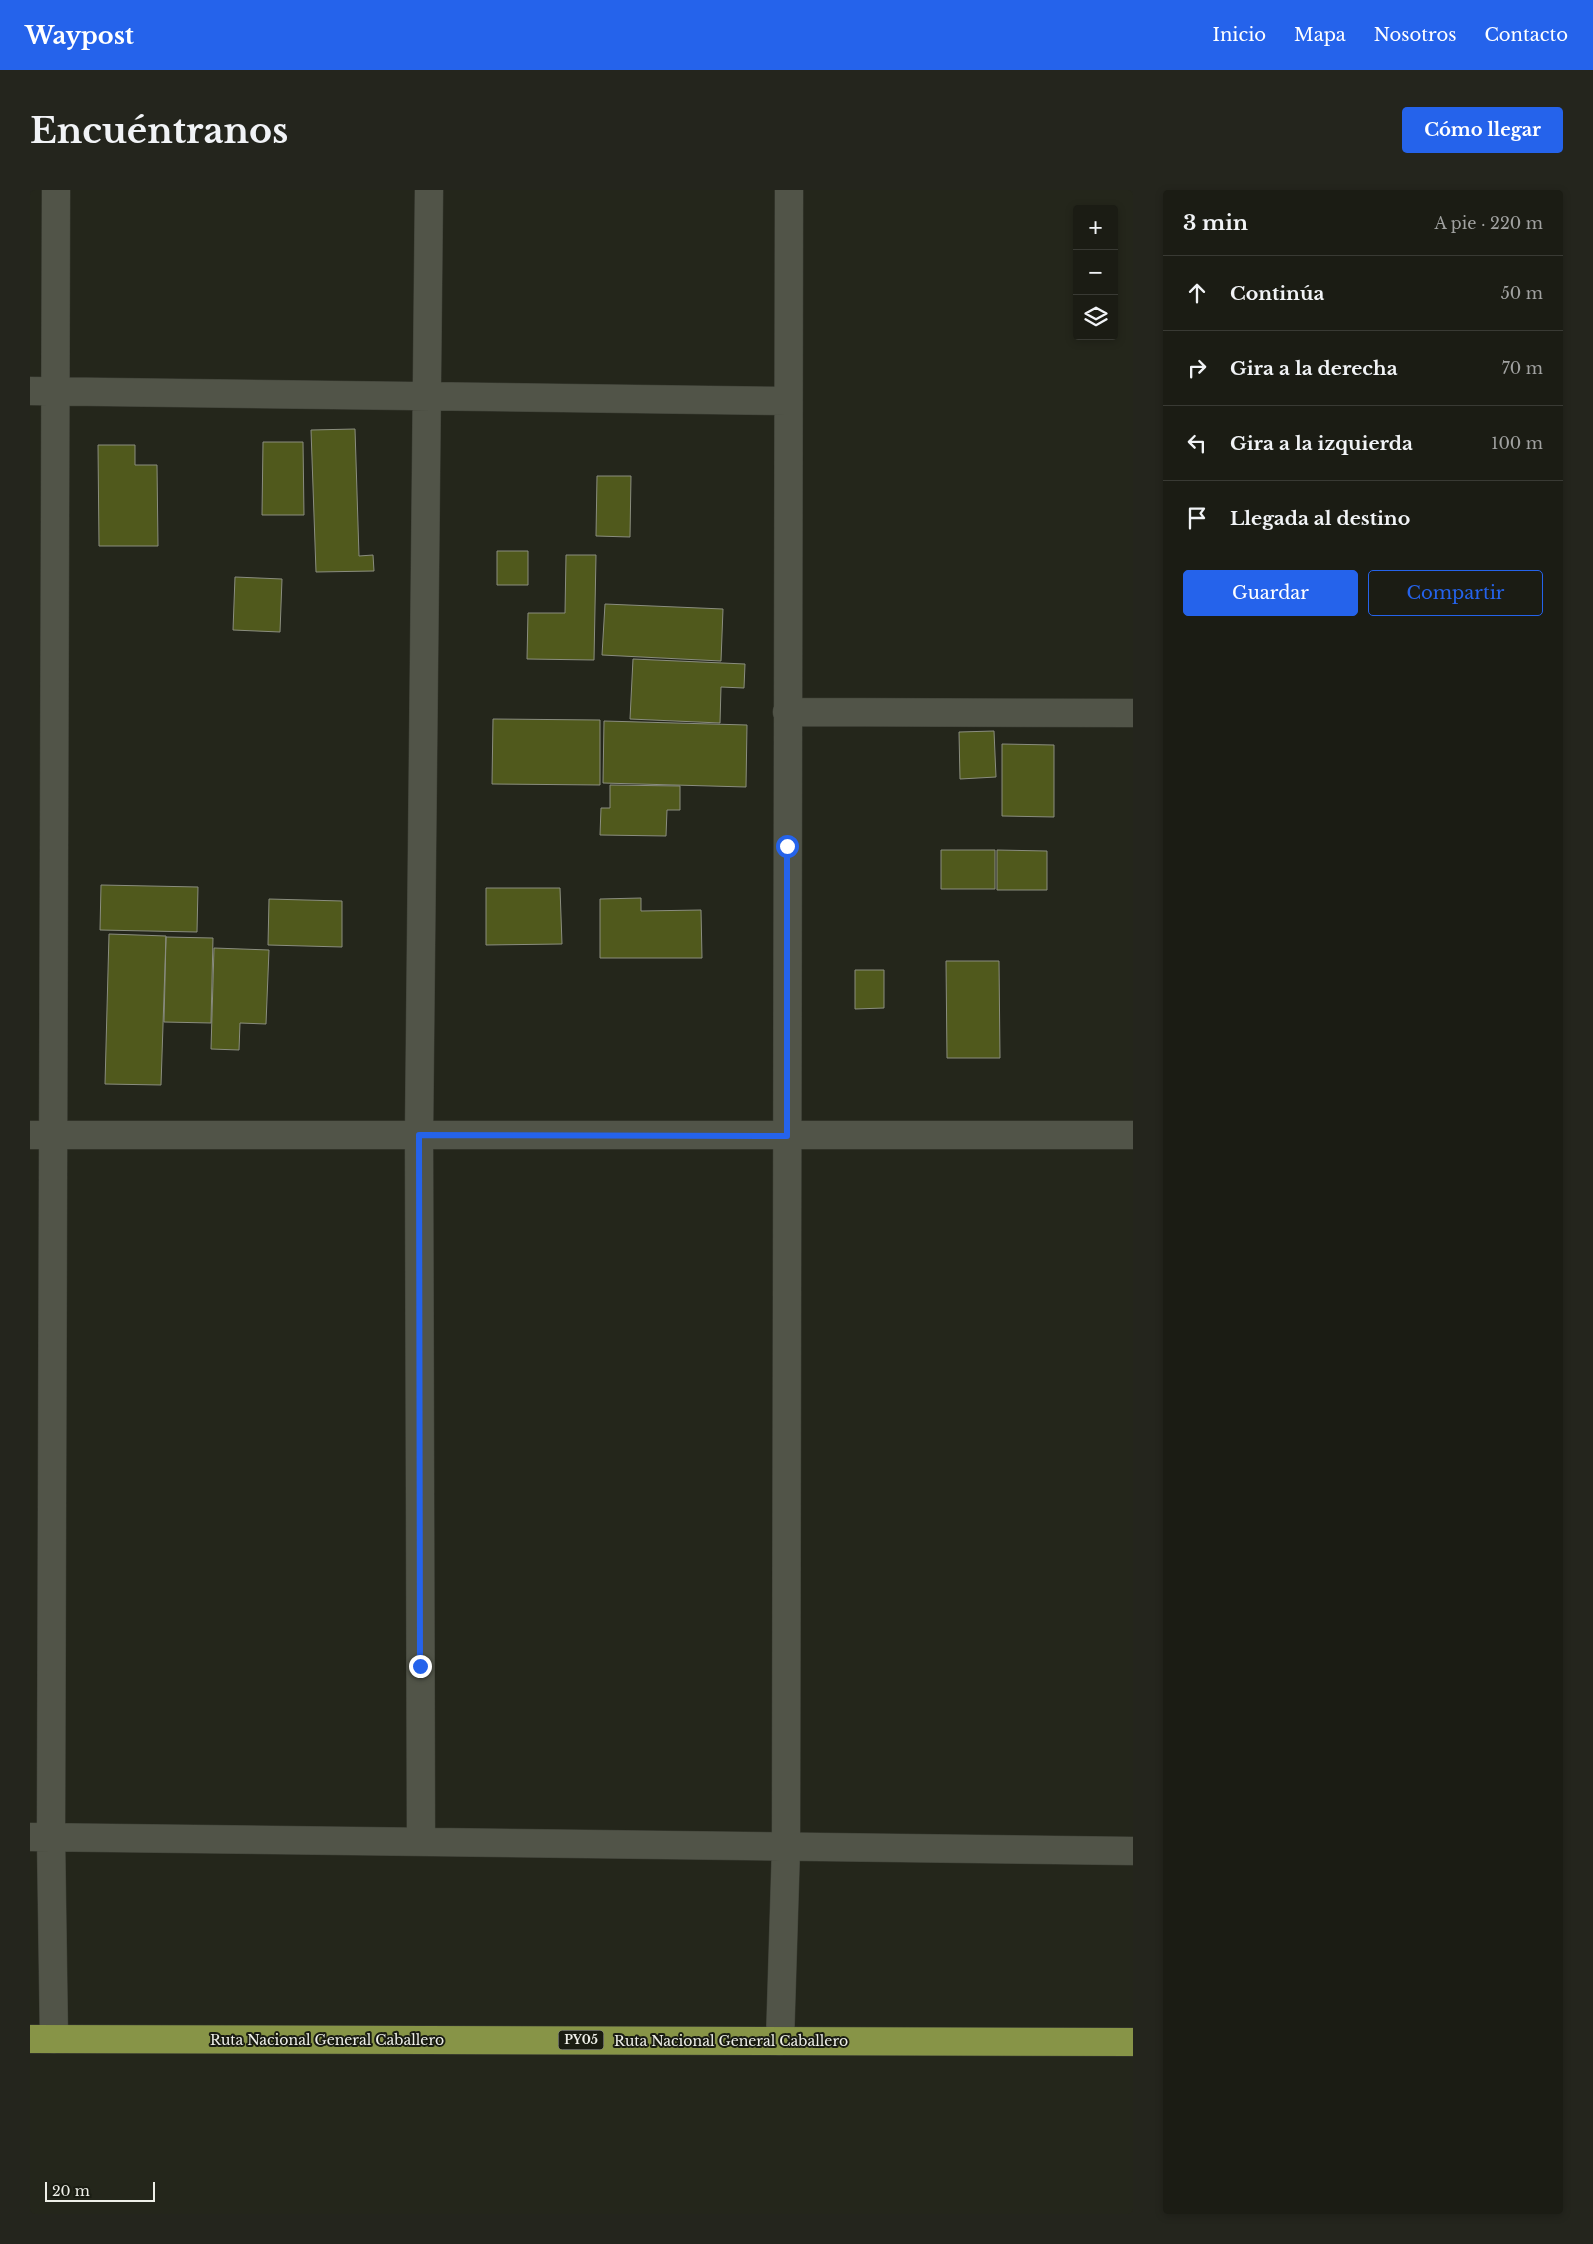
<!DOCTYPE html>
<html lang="es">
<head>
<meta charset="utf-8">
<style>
  body { margin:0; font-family:"Libre Baskerville",serif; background:#24251d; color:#f1f3f6 }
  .controls { position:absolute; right:15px; top:15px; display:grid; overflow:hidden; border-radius:5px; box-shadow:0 2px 8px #0003 }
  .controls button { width:45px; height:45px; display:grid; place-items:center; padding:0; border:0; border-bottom:1px solid #393a34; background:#1b1c14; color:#f1f3f6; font:25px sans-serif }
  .scale { position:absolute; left:15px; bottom:12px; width:110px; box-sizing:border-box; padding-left:5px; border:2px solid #eeefe8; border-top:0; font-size:14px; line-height:18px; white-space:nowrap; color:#eeefe8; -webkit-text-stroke:4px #1a1c12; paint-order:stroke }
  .stop { position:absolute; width:15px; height:15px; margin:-11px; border:4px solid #2563eb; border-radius:50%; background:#fff }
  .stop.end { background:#2563eb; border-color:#fff; box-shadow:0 1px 5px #0008 }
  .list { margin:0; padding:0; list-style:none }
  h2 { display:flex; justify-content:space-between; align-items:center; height:65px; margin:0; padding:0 20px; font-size:21px }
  h2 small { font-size:16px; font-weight:400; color:#a0a1a0 }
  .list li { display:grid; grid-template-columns:32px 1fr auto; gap:15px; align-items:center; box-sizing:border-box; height:75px; padding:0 20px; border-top:1px solid #393a34 }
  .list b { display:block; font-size:19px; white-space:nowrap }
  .list em { font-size:16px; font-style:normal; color:#a0a1a0 }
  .actions { display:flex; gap:10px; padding:15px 20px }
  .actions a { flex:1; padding:11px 0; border:1px solid #2563eb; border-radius:5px; text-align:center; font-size:18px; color:#2563eb }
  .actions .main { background:#2563eb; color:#fff }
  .icon { flex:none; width:28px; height:28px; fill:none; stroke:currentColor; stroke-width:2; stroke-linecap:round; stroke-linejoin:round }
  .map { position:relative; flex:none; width:1103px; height:2024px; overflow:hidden; border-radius:5px }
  header { display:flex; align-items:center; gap:30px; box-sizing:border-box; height:70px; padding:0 25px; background:#2563eb; color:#fff }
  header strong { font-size:24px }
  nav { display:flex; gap:28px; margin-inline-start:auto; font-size:18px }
  .intro { display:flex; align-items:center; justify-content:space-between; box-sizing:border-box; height:120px; padding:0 30px }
  h1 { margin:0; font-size:35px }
  .button { padding:12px 22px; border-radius:5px; background:#2563eb; color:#fff; font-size:18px; font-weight:700 }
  main { display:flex; gap:30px; padding:0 30px }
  aside { flex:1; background:#1b1c14; border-radius:5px; box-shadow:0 2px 8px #0003 }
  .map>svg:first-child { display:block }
  .building { fill:#50591c; stroke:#8a8d7f }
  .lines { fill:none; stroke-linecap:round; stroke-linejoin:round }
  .street-casing { stroke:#3e4037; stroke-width:29 }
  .highway-casing { stroke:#3e4037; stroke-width:29 }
  .street { stroke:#515448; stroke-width:28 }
  .highway { stroke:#879447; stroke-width:28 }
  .route { stroke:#2563eb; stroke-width:6 }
  .labels { text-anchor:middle; stroke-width:4; stroke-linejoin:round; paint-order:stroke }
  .shield { fill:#1a1c12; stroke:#aeb0a8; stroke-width:1 }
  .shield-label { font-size:12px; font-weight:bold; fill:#eeefe8 }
  .street-label { font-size:14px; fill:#eeefe8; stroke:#1a1c12 }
</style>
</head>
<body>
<header>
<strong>Waypost</strong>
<nav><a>Inicio</a><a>Mapa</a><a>Nosotros</a><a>Contacto</a></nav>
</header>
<div class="intro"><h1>Encuéntranos</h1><a class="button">Cómo llegar</a></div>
<main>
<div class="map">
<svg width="1103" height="2024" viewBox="0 0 1103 2024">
  <rect width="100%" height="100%" fill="#24261b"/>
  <path class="building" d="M325 239 329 366 343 365 344 381 286 382 281 240Z
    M233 252H273L274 325H232Z
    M68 255H105V275H127L128 356H69Z
    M567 286H601L600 347 566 346Z
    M467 361H498V395H467Z
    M536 365H566L564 470 497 469 498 423H535Z
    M205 387 252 389 250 442 203 440Z
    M575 414 693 419 691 471 572 465Z
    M603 469 715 474 714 498 691 497 690 533 600 529Z
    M463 529 570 530V595L462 594Z
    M574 531 717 535 716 597 573 593Z
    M964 541 966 587 930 589 929 542Z
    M972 554 1024 555V627L972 626Z
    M580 595 650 596V620H637L636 646 570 645 571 618H580Z
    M911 660H965V699H911Z
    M967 660 1017 661V700H967Z
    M71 695 168 697 167 742 70 740Z
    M456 698H530L532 754 456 755Z
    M611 708V721L671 720 672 768H570V709Z
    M239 709 312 711V757L238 755Z
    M79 744 136 746 131 895 75 894Z
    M136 747 183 748 181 833 134 832Z
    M184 758 239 760 236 834 210 833 209 860 181 859Z
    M916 771H969L970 868H917Z
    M825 780H854V818L825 819Z"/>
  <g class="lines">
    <g class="street-casing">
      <path id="street" d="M0 201 758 211
        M757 522 1103 523
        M0 945H1103
        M0 1647 1103 1661
        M391 1652 389 945 399 0
        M24 1849 21 1648 26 0
        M750 1851 756 1657 759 0"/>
    </g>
    <g class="highway-casing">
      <path id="highway" d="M0 1849 1103 1852"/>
    </g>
    <use href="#street" class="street"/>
    <use href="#highway" class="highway"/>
  </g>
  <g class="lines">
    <path class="route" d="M390 1476 389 945 757 946V656"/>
  </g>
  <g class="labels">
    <rect class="shield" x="528.5" y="1840.5" width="45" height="19" rx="4"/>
    <g class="shield-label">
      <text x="551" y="1854">PY05</text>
    </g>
    <g class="street-label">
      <text x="297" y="1855">Ruta Nacional General Caballero</text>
      <text x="701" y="1856">Ruta Nacional General Caballero</text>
    </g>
  </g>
</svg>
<div class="controls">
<button>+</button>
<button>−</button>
<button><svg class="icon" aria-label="layers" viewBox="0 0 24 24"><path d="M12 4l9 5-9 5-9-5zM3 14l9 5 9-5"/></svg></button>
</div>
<div class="scale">20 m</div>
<div class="stop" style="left:757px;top:656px"></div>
<div class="stop end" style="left:390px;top:1476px"></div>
</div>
<aside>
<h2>3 min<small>A pie · 220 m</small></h2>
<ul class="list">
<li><svg class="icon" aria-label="ahead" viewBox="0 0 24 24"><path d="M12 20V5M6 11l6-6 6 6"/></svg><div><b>Continúa</b></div><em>50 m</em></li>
<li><svg class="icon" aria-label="right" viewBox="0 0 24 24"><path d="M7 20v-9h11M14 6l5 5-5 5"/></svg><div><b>Gira a la derecha</b></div><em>70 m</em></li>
<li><svg class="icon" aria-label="left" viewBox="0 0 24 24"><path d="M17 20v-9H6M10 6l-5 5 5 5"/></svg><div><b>Gira a la izquierda</b></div><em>100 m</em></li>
<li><svg class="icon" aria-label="arrive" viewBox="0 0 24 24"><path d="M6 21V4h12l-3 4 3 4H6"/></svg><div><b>Llegada al destino</b></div></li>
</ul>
<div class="actions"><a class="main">Guardar</a><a>Compartir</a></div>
</aside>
</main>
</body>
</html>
